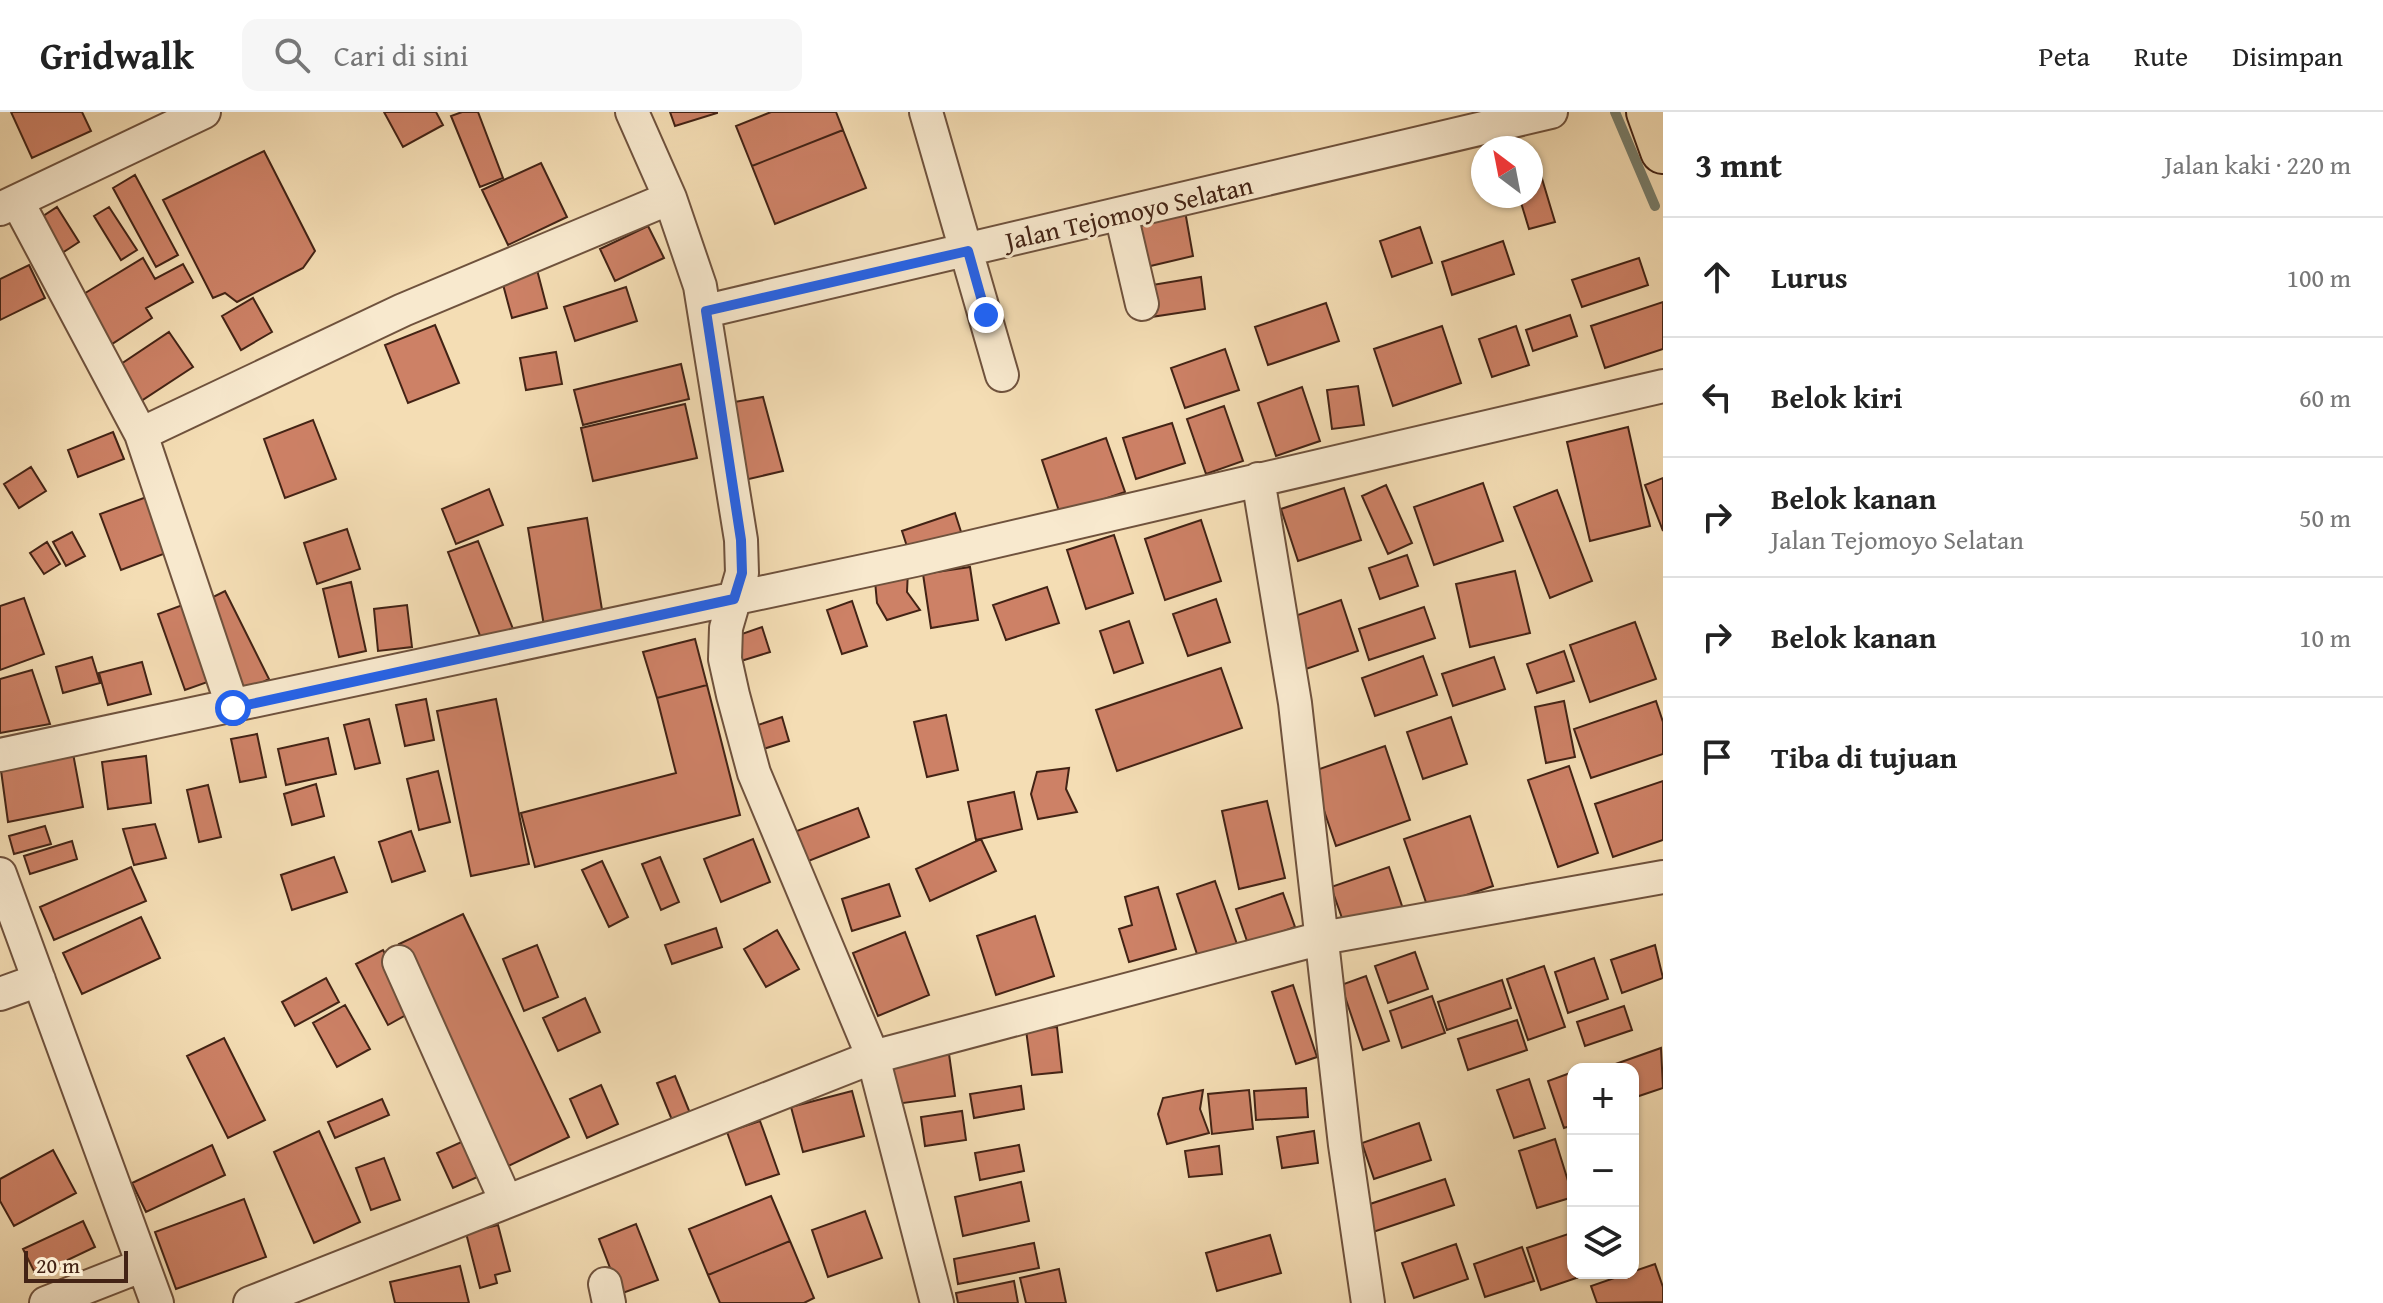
<!DOCTYPE html>
<html lang="id">
<head>
<meta charset="utf-8">
<style>
  body { margin:0; font-family:"Gentium Book Plus",serif; background:#f6f6f6; color:#222 }
  .controls { position:absolute; right:24px; bottom:24px; display:grid; overflow:hidden; border-radius:16px; box-shadow:0 2px 6px #0004 }
  .controls button { width:72px; height:72px; display:grid; place-items:center; padding:0; border:0; border-bottom:2px solid #e0e0e0; background:#fff; color:#222; font:40px sans-serif }
  .compass { position:absolute; left:1471px; top:24px; width:72px; height:72px; border-radius:50%; background:#fff; box-shadow:0 2px 6px #0004; rotate:328deg }
  .scale { position:absolute; left:24px; bottom:20px; width:104px; box-sizing:border-box; padding-left:8px; border:4px solid #432315; border-top:0; font-size:22px; line-height:28px; white-space:nowrap; color:#432315; -webkit-text-stroke:6px #f8e9ce; paint-order:stroke }
  .stop { position:absolute; width:24px; height:24px; margin:-18px; border:6px solid #2563eb; border-radius:50%; background:#fff }
  .stop.end { background:#2563eb; border-color:#fff; box-shadow:0 2px 8px #0008 }
  .list { margin:0; padding:0; list-style:none }
  h2 { display:flex; justify-content:space-between; align-items:center; height:104px; margin:0; padding:0 32px; font-size:34px }
  h2 small { font-size:26px; font-weight:400; color:#767676 }
  .list li { display:grid; grid-template-columns:52px 1fr auto; gap:24px; align-items:center; box-sizing:border-box; height:120px; padding:0 32px; border-top:2px solid #e0e0e0 }
  .list b { display:block; font-size:30px; white-space:nowrap }
  .list p { margin:0; font-size:26px; white-space:nowrap; color:#767676 }
  .list em { font-size:26px; font-style:normal; color:#767676 }
  .icon { flex:none; width:44px; height:44px; fill:none; stroke:currentColor; stroke-width:2; stroke-linecap:round; stroke-linejoin:round }
  .map { position:relative; flex:none; width:1663px; height:1191px; overflow:hidden }
  header { display:flex; align-items:center; gap:48px; box-sizing:border-box; height:112px; padding:0 40px; background:#fff; border-bottom:2px solid #e0e0e0 }
  header strong { font-size:38px }
  nav { display:flex; gap:44px; margin-inline-start:auto; font-size:28px }
  .search { width:560px; height:72px; background:#f6f6f6; display:flex; align-items:center; gap:20px; box-sizing:border-box; padding:0 28px; border-radius:16px; color:#767676; font-size:30px }
  main { display:flex }
  aside { flex:1; background:#fff }
  .map>svg:first-child { display:block }
  .lines { fill:none; stroke-linecap:round; stroke-linejoin:round }
  .stream { stroke:#797f6d; stroke-width:10 }
  .building { fill:#cd8166; stroke:#432315; stroke-width:2 }
  .minor-casing { stroke:#6f523d; stroke-width:36 }
  .primary-casing { stroke:#432315; stroke-width:48 }
  .minor { stroke:#f8e9ce; stroke-width:32 }
  .primary { stroke:#f4ddb4; stroke-width:44 }
  .route { stroke:#2563eb; stroke-width:10 }
  .labels { text-anchor:middle; stroke-width:6; stroke-linejoin:round; paint-order:stroke }
  .street-label { font-size:26px; fill:#432315; stroke:#f8e9ce }
</style>
</head>
<body>
<header>
<strong>Gridwalk</strong>
<div class="search"><svg class="icon" aria-label="search" viewBox="0 0 24 24"><circle cx="10" cy="10" r="6"/><path d="M15 15l6 6"/></svg>Cari di sini</div>
<nav><a>Peta</a><a>Rute</a><a>Disimpan</a></nav>
</header>
<main>
<div class="map">
<svg width="1663" height="1191" viewBox="0 0 1663 1191">
  <rect width="100%" height="100%" fill="#f4ddb4"/>
  <filter id="stains"><feTurbulence type="fractalNoise" baseFrequency=".0025" numOctaves="4"/><feColorMatrix values="0 0 0 0 .2 0 0 0 0 .09 0 0 0 0 .02 0 0 0 .5 -.17"/></filter>
  <radialGradient id="worn" r=".72"><stop offset=".6" stop-color="#630" stop-opacity="0"/><stop offset="1" stop-color="#630" stop-opacity=".3"/></radialGradient>
  <g class="lines">
    <path class="stream" d="M1615 0 1655 94"/>
  </g>
  <path class="building" d="M11 0H82L91 19 32 46Z
    M384 0H436L443 13 403 35Z
    M462 0H478L503 66 480 75 451 4Z
    M670 0H717V1L675 14Z
    M771 0H836L843 18 752 54 736 14Z
    M843 18 866 76 775 112 752 54Z
    M264 39 315 139 303 156 237 190 225 181 213 186 163 88Z
    M1534 40 1555 110 1529 117 1519 84H1531V41Z
    M541 51 567 105 508 133 482 78Z
    M135 63 178 143 156 155 113 76Z
    M57 95 79 130 59 143 37 108Z
    M109 95 137 138 121 148 94 104Z
    M1185 99 1193 144 1142 156 1132 108Z
    M648 114 664 146 615 169 600 137Z
    M1420 115 1432 151 1392 165 1380 129Z
    M1503 129 1514 162 1452 183 1442 150Z
    M143 146 155 167 183 152 193 170 146 196 152 206 112 232 82 183Z
    M1639 146 1648 173 1582 195 1572 168Z
    M29 153 45 186 0 208V167Z
    M536 154 547 196 512 206 501 165Z
    M1201 165 1205 197 1151 205 1146 174Z
    M626 175 637 209 575 229 564 195Z
    M253 186 272 220 241 238 222 204Z
    M1663 190V237L1605 256 1591 214Z
    M1326 191 1339 229 1268 253 1255 215Z
    M1570 203 1577 224 1533 239 1526 218Z
    M435 213 459 271 408 291 385 233Z
    M1442 214 1461 271 1393 294 1374 237Z
    M1516 214 1529 253 1492 265 1479 227Z
    M169 220 193 255 138 291 115 256Z
    M1225 237 1239 278 1185 296 1171 256Z
    M556 240 562 272 526 278 520 246Z
    M681 252 689 287 583 313 574 278Z
    M1358 274 1364 313 1332 317 1327 278Z
    M1302 275 1320 329 1276 344 1258 291Z
    M763 285 783 359 740 369 723 292Z
    M685 292 697 346 593 369 581 316Z
    M1224 294 1243 349 1206 362 1187 307Z
    M313 308 336 367 285 386 264 327Z
    M1172 311 1185 351 1136 367 1123 326Z
    M1628 315 1650 414 1590 429 1567 330Z
    M113 320 124 347 78 365 68 338Z
    M1106 326 1125 380 1060 402 1042 348Z
    M31 355 46 379 19 396 4 372Z
    M1663 366V419L1645 373Z
    M1483 371 1503 429 1434 453 1414 395Z
    M1386 373 1412 431 1388 442 1362 384Z
    M1344 376 1361 428 1298 449 1281 397Z
    M489 377 503 413 456 432 442 397Z
    M1557 378 1592 469 1550 486 1514 395Z
    M152 383 174 438 121 458 100 402Z
    M955 401 964 429 911 447 902 419Z
    M587 406 604 510 545 520 528 416Z
    M1201 408 1221 469 1165 488 1145 427Z
    M347 417 360 457 317 472 304 431Z
    M72 420 85 444 66 454 53 430Z
    M1114 423 1133 481 1086 497 1067 438Z
    M478 429 515 522 484 534 448 440Z
    M47 430 60 452 44 462 30 441Z
    M1407 443 1418 474 1380 487 1369 456Z
    M970 455 978 508 931 516 923 462Z
    M908 458 907 480 920 498 887 508 877 491 875 469Z
    M1515 459 1530 521 1470 535 1456 472Z
    M351 470 366 539 339 545 323 477Z
    M1047 475 1059 511 1006 528 993 493Z
    M225 479 269 567 242 581 199 492Z
    M24 486 44 542 0 558V494Z
    M1216 487 1230 530 1188 544 1173 502Z
    M1341 488 1358 539 1306 557 1289 506Z
    M852 489 867 534 842 542 827 498Z
    M188 491 216 567 185 578 158 502Z
    M407 493 412 535 378 539 374 497Z
    M1424 495 1435 526 1369 548 1359 517Z
    M1129 509 1143 551 1114 561 1100 519Z
    M1635 510 1656 567 1590 590 1570 533Z
    M762 515 770 540 741 549 733 525Z
    M695 527 707 573 657 586 643 540Z
    M1564 539 1574 569 1537 581 1527 552Z
    M1423 544 1437 583 1375 604 1362 566Z
    M92 545 100 571 63 581 56 555Z
    M1494 545 1505 577 1453 594 1442 562Z
    M142 550 151 582 108 593 99 561Z
    M1221 556 1242 616 1117 659 1096 598Z
    M32 558 50 612 0 621V567Z
    M707 573 740 703 535 755 521 701 676 661 657 586Z
    M426 587 434 628 405 634 396 593Z
    M496 587 529 752 471 764 437 599Z
    M1564 589 1575 645 1546 651 1535 595Z
    M1656 589 1663 610V642L1591 666 1574 617Z
    M946 603 958 658 927 665 914 610Z
    M782 605 789 629 760 638 752 615Z
    M1451 605 1467 652 1423 667 1407 620Z
    M369 607 380 651 355 657 344 613Z
    M257 622 266 665 240 670 231 627Z
    M328 626 336 662 286 673 278 637Z
    M1385 634 1410 708 1336 734 1311 660Z
    M72 636 83 695 8 710 0 651Z
    M146 644 151 691 108 697 102 650Z
    M1569 654 1598 741 1558 755 1528 668Z
    M1069 656 1066 677 1077 700 1038 707 1031 682 1037 660Z
    M438 659 450 710 419 718 407 667Z
    M1663 669V728L1613 745 1595 692Z
    M316 672 324 704 292 713 284 682Z
    M208 673 221 725 199 730 187 678Z
    M1014 680 1022 717 976 728 968 690Z
    M1267 689 1285 766 1239 777 1222 699Z
    M858 696 869 725 806 750 794 720Z
    M1470 704 1493 774 1428 796 1404 727Z
    M155 712 166 746 134 753 123 717Z
    M45 714 51 732 14 742 9 724Z
    M411 719 425 759 392 770 379 730Z
    M753 727 770 770 721 790 704 747Z
    M981 727 996 759 930 789 916 757Z
    M72 729 77 747 30 762 24 744Z
    M334 745 347 780 292 798 281 763Z
    M660 745 679 790 661 798 642 752Z
    M602 749 628 805 609 815 582 758Z
    M131 755 146 789 54 828 40 795Z
    M1389 755 1404 800 1347 820 1331 775Z
    M1215 769 1237 832 1198 845 1177 782Z
    M889 772 900 804 852 819 842 787Z
    M1158 775 1176 837 1129 850 1119 817 1132 813 1125 785Z
    M1283 781 1295 815 1248 832 1236 797Z
    M463 802 569 1025 506 1055 399 832Z
    M1035 804 1054 864 996 883 977 824Z
    M141 805 160 846 82 882 63 841Z
    M716 816 722 835 672 852 665 833Z
    M777 818 799 857 766 875 744 837Z
    M905 820 929 883 878 904 853 841Z
    M537 833 558 885 524 899 503 847Z
    M1655 833 1663 866 1622 881 1611 848Z
    M383 838 415 898 388 913 356 852Z
    M1415 840 1428 877 1388 891 1375 854Z
    M1594 846 1608 887 1568 901 1555 860Z
    M1544 854 1565 915 1528 928 1507 867Z
    M1366 864 1389 929 1363 938 1341 873Z
    M326 866 339 890 295 914 282 890Z
    M1502 868 1511 896 1447 918 1438 890Z
    M1293 873 1317 945 1296 952 1272 880Z
    M1432 884 1445 921 1402 936 1390 899Z
    M585 886 600 920 558 939 543 906Z
    M345 893 370 937 337 955 313 911Z
    M1624 894 1632 918 1585 934 1577 910Z
    M1517 908 1527 938 1468 958 1458 927Z
    M1057 915 1062 960 1032 963 1026 918Z
    M224 926 265 1008 228 1026 187 944Z
    M1661 936 1663 976 1633 986V957L1607 955Z
    M949 942 955 984 896 992 890 951Z
    M1573 960V1013L1564 1016 1548 969Z
    M675 964 692 1006 674 1013 657 971Z
    M1529 967 1545 1016 1514 1026 1497 978Z
    M601 973 618 1012 587 1026 570 987Z
    M1021 974 1024 997 974 1006 970 982Z
    M1306 976 1308 1005 1256 1008 1254 979Z
    M1203 978 1200 997 1209 1021 1167 1032 1158 1002 1163 986Z
    M1249 978 1253 1017 1212 1022 1208 982Z
    M852 979 864 1024 803 1040 791 995Z
    M382 987 389 1003 335 1026 328 1010Z
    M962 999 966 1028 925 1034 921 1005Z
    M760 1009 779 1062 746 1073 727 1020Z
    M1419 1011 1431 1048 1374 1067 1362 1031Z
    M319 1019 360 1110 314 1131 274 1040Z
    M1314 1019 1318 1051 1282 1056 1277 1025Z
    M468 1027 484 1062 453 1076 437 1041Z
    M1555 1027 1573 1085 1537 1096 1519 1039Z
    M212 1033 225 1063 146 1100 132 1071Z
    M1019 1033 1024 1059 980 1068 975 1041Z
    M1219 1034 1222 1062 1189 1065 1185 1039Z
    M53 1038 76 1081 14 1114 0 1089V1067Z
    M384 1046 400 1088 371 1098 356 1056Z
    M1445 1067 1454 1093 1373 1120 1364 1094Z
    M1021 1070 1029 1109 963 1124 955 1085Z
    M771 1084 790 1129 708 1163 689 1117Z
    M244 1087 266 1145 176 1177 155 1120Z
    M865 1099 882 1146 828 1165 812 1118Z
    M83 1109 95 1135 36 1163 23 1137Z
    M636 1112 658 1168 620 1182 599 1127Z
    M498 1113 510 1159 495 1163 497 1171 480 1176 466 1121Z
    M1571 1121 1573 1161 1585 1163 1541 1178 1527 1136Z
    M1270 1123 1281 1161 1217 1179 1206 1141Z
    M790 1129 814 1186 804 1191H720L708 1163Z
    M1034 1131 1039 1156 958 1172 954 1147Z
    M1456 1132 1468 1167 1414 1186 1402 1151Z
    M1522 1135 1534 1169 1485 1185 1474 1152Z
    M1655 1152 1663 1175V1190L1597 1191 1591 1174Z
    M460 1154 469 1191H395L390 1170Z
    M1059 1157 1066 1191H1026L1020 1166Z
    M1014 1169 1018 1191H958L956 1181Z"/>
  <g class="lines">
    <g class="minor-casing">
      <path id="minor" d="M632 0 670 86 700 174 741 428 742 461 726 516 725 547 733 583 754 661 873 945 937 1191
        M926 0 1002 263
        M17 89 141 322 233 596
        M0 97 204 0
        M1121 102 1142 192
        M706 199 1551 0
        M141 322 403 198 670 86
        M1258 367 1295 591 1345 1033 1368 1191
        M0 643 915 448 1663 274
        M0 762 157 1191
        M399 850 506 1089
        M0 882 39 868
        M605 1172 609 1191
        M46 1191 143 1153
        M250 1191 873 945 1322 826 1663 765"/>
    </g>
    <g class="primary-casing">
      <path id="primary" d="M1649 0 1663 39"/>
    </g>
    <use href="#minor" class="minor"/>
    <use href="#primary" class="primary"/>
  </g>
  <g class="lines">
    <path class="route" d="M233 596 734 487 742 461 741 428 706 199 968 139 986 203"/>
  </g>
  <g class="labels">
    <g class="street-label">
      <text transform="translate(1129 101) rotate(-13)" y="9">Jalan Tejomoyo Selatan</text>
    </g>
  </g>
  <rect width="100%" height="100%" filter="url(#stains)"/>
  <rect width="100%" height="100%" fill="url(#worn)"/>
</svg>
<div class="controls">
<button>+</button>
<button>−</button>
<button><svg class="icon" aria-label="layers" viewBox="0 0 24 24"><path d="M12 4l9 5-9 5-9-5zM3 14l9 5 9-5"/></svg></button>
</div>
<svg class="compass" viewBox="-18 -18 36 36"><path d="M0-13l5 13h-10z" fill="#e53935"/><path d="M0 13l5-13h-10z" fill="#767676"/></svg>
<div class="scale">20 m</div>
<div class="stop" style="left:233px;top:596px"></div>
<div class="stop end" style="left:986px;top:203px"></div>
</div>
<aside>
<h2>3 mnt<small>Jalan kaki · 220 m</small></h2>
<ul class="list">
<li><svg class="icon" aria-label="ahead" viewBox="0 0 24 24"><path d="M12 20V5M6 11l6-6 6 6"/></svg><div><b>Lurus</b></div><em>100 m</em></li>
<li><svg class="icon" aria-label="left" viewBox="0 0 24 24"><path d="M17 20v-9H6M10 6l-5 5 5 5"/></svg><div><b>Belok kiri</b></div><em>60 m</em></li>
<li><svg class="icon" aria-label="right" viewBox="0 0 24 24"><path d="M7 20v-9h11M14 6l5 5-5 5"/></svg><div><b>Belok kanan</b><p>Jalan Tejomoyo Selatan</p></div><em>50 m</em></li>
<li><svg class="icon" aria-label="right" viewBox="0 0 24 24"><path d="M7 20v-9h11M14 6l5 5-5 5"/></svg><div><b>Belok kanan</b></div><em>10 m</em></li>
<li><svg class="icon" aria-label="arrive" viewBox="0 0 24 24"><path d="M6 21V4h12l-3 4 3 4H6"/></svg><div><b>Tiba di tujuan</b></div></li>
</ul>
</aside>
</main>
</body>
</html>
